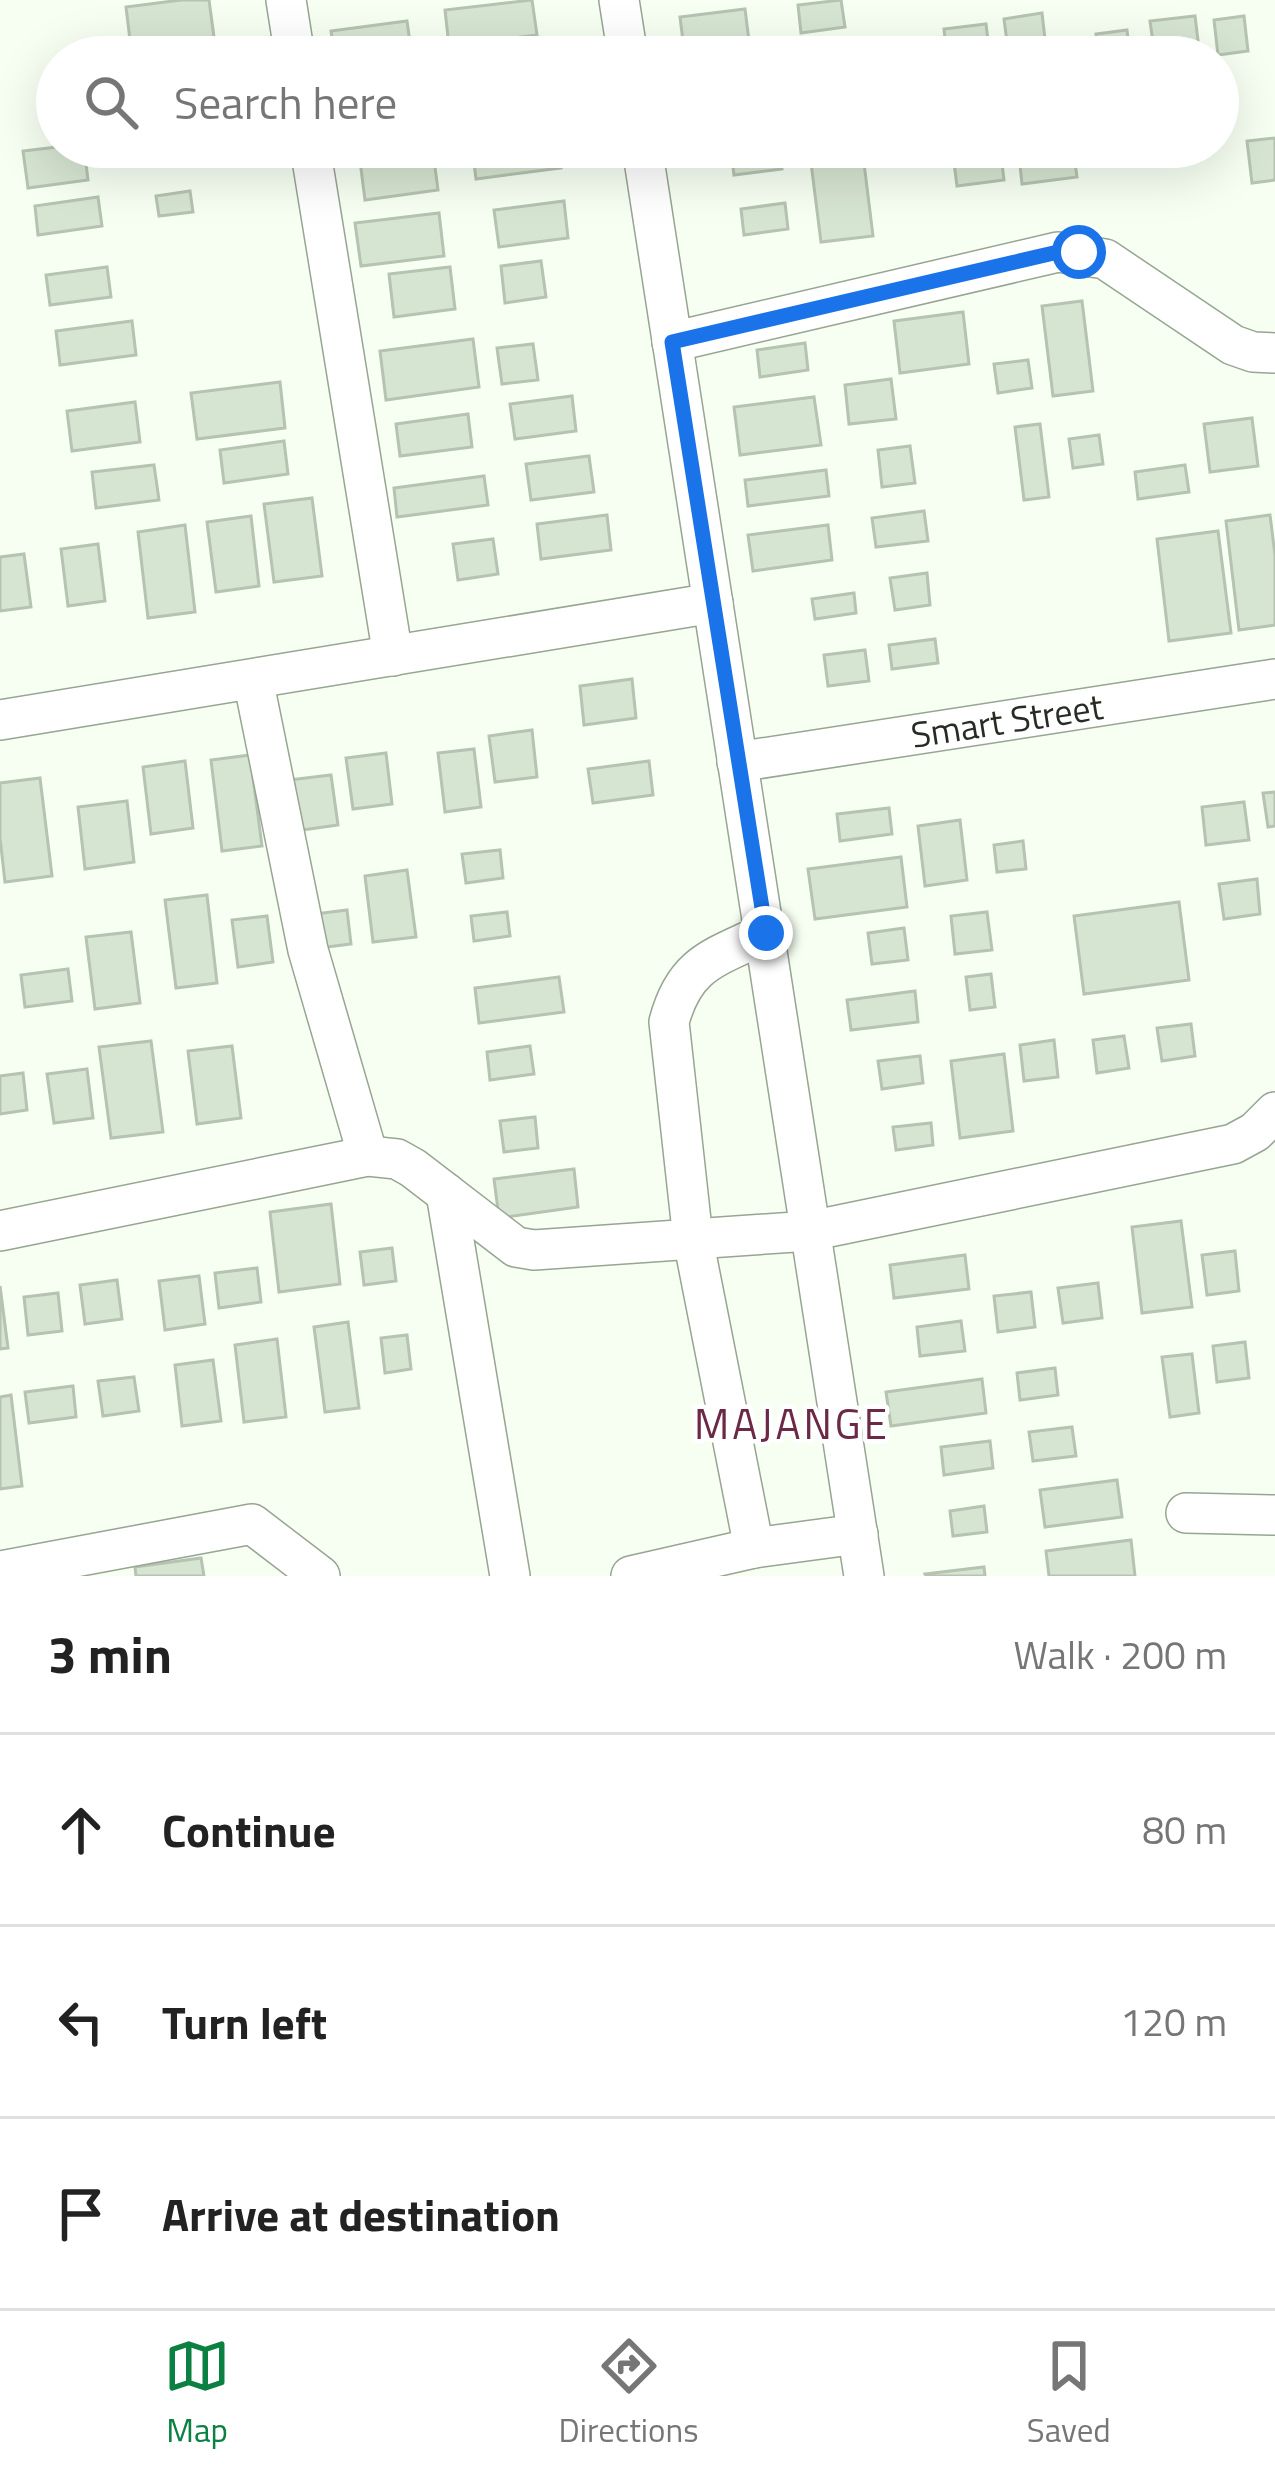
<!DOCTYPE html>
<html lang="en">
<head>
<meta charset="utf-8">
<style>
  body { margin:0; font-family:"Titillium Web",sans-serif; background:#f6f6f6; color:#222 }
  .stop { position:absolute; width:36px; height:36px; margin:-27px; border:9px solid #1a73e8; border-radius:50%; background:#fff }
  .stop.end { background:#1a73e8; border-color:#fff; box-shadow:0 3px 12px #0008 }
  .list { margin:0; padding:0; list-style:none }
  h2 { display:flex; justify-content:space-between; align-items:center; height:156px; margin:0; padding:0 48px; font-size:51px }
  h2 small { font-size:39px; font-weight:400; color:#767676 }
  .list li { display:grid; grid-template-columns:78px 1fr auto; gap:36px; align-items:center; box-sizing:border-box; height:192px; padding:0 48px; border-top:3px solid #e0e0e0 }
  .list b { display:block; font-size:45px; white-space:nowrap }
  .list em { font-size:39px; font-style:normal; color:#767676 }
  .icon { flex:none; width:66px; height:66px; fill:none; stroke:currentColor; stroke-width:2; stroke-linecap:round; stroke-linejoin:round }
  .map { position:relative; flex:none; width:1275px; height:1576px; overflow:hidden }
  .search { position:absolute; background:#fff; box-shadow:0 12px 48px #0002; left:36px; right:36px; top:36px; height:132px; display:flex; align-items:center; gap:30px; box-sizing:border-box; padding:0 42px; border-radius:66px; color:#767676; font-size:45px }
  .sheet { height:732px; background:#fff }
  nav { display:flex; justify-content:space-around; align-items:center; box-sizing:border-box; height:168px; border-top:3px solid #e0e0e0; background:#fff; font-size:33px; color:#767676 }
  nav a { display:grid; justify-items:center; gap:6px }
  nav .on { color:#0b8043 }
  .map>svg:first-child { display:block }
  .building { fill:#d6e5d1; stroke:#b5c3b0; stroke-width:3 }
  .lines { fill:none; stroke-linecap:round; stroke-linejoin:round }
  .minor-casing { stroke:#97a592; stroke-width:42 }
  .minor { stroke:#fff; stroke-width:39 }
  .route { stroke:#1a73e8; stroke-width:15 }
  .labels { text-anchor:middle; stroke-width:9; stroke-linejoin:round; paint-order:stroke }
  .street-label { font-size:36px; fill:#262c24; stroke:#fff }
  .quarter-label { font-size:42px; letter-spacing:3px; fill:#6c2945; stroke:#fff }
</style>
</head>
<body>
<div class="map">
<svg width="1275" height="1576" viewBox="0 0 1275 1576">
  <rect width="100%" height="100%" fill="#f6fff2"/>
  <path class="building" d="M181 0H209L214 37 131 48 126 7Z
    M532 0 537 35 449 46 445 10Z
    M841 0 845 27 801 33 798 5Z
    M745 9 749 41 684 49 680 17Z
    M1042 13 1047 57H1009L1004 19Z
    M1195 16 1200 57H1155L1150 21Z
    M1244 16 1248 51 1218 55 1214 20Z
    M407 21 412 57H335L331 31Z
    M986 24 990 57H947L944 29Z
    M1127 30 1130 57H1099L1096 34Z
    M1275 138V180L1252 183 1247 141Z
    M57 147H84L88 180 28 188 23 151Z
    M148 147H237L238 151 150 163Z
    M472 147H558L561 168 476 179Z
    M779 147 782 169 734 175 731 151Z
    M809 147H862L873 236 821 242Z
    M891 147H927L928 160 894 165Z
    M952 147H1000L1004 180 957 186Z
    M1018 147H1073L1077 177 1022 184Z
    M433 152 438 190 365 200 360 161Z
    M190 191 193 212 159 216 156 196Z
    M98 197 102 226 38 235 35 206Z
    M564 201 568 238 499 247 494 210Z
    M785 203 788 229 744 235 741 209Z
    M439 213 444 256 361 266 355 223Z
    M541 261 546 297 505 303 501 266Z
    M107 267 111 297 50 305 46 275Z
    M450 267 455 309 394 317 389 274Z
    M1082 301 1093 391 1053 396 1042 306Z
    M963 312 969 364 900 373 894 321Z
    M132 321 136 355 60 365 56 331Z
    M473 339 479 387 386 400 380 351Z
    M805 343 808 370 760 377 757 350Z
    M533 344 538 380 502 384 497 348Z
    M1028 360 1032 388 998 393 994 364Z
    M891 379 896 419 849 424 845 385Z
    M280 382 285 428 197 439 191 393Z
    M572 396 576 431 515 439 510 404Z
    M814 397 821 445 740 455 734 407Z
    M135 402 140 442 72 451 67 411Z
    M468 414 472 447 400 456 396 424Z
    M1252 418 1258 466 1210 472 1204 424Z
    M1040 424 1049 497 1024 500 1015 427Z
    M1099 435 1103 464 1073 468 1069 439Z
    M284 441 288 474 224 483 220 450Z
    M910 446 915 483 882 487 878 450Z
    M589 456 594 492 531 500 526 464Z
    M154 465 159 500 96 508 92 472Z
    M1185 465 1189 492 1138 499 1135 472Z
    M826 470 829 496 748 506 745 480Z
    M484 476 488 505 397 517 394 488Z
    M312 498 322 576 274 582 264 504Z
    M924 511 928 541 876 547 872 518Z
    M607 515 611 550 541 559 537 524Z
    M1270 515 1275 555V625L1239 630 1226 521Z
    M251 516 259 586 216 592 207 522Z
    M185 525 195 612 148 618 138 532Z
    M828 525 832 560 753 571 748 535Z
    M1218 531 1231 633 1169 641 1157 539Z
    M493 539 498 574 458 580 453 544Z
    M98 544 105 601 68 606 61 549Z
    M24 554 31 607 0 611V557Z
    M927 573 930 605 895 610 890 578Z
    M854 593 856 613 815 619 812 599Z
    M935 639 938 663 892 669 889 645Z
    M865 650 869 681 828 686 824 655Z
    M632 679 636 718 584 725 580 686Z
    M532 730 537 777 495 782 489 736Z
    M474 749 481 807 445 812 438 753Z
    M386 753 392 804 353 809 346 758Z
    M250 755 262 846 222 851 211 760Z
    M185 761 193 828 151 834 143 767Z
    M649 761 653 795 593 803 588 769Z
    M331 775 338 825 295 831 289 780Z
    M40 778 52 876 5 882 0 838V783Z
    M1275 792V826L1268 827 1263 793Z
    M127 801 134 862 85 869 78 807Z
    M1244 802 1249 840 1206 845 1202 807Z
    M889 808 892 834 840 841 837 814Z
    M960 820 967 880 925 886 918 826Z
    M1023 841 1026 869 997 872 994 845Z
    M500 850 503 878 466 883 462 854Z
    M901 857 907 907 815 919 808 869Z
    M407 870 416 937 373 942 365 876Z
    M1257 879 1260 914 1224 919 1219 884Z
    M207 895 217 983 176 988 165 900Z
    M1179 902 1189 980 1084 994 1074 916Z
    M347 910 351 944 319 948 315 914Z
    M507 912 510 936 474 941 471 916Z
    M987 912 992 950 955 954 951 916Z
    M267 916 273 962 238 967 232 920Z
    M904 928 908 960 872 964 868 933Z
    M131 932 140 1003 95 1009 86 937Z
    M68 969 72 1001 25 1007 21 975Z
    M991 974 995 1007 970 1010 966 977Z
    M559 977 564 1012 479 1023 475 988Z
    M915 991 918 1022 851 1030 847 1000Z
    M1191 1024 1195 1056 1162 1061 1157 1028Z
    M1124 1036 1129 1068 1097 1073 1093 1040Z
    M1054 1040 1058 1077 1024 1081 1020 1045Z
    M151 1041 163 1132 111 1138 99 1047Z
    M232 1046 241 1118 197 1124 188 1051Z
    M530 1046 534 1074 490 1080 487 1052Z
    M1004 1054 1013 1131 960 1138 951 1061Z
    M920 1056 923 1083 882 1089 878 1061Z
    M87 1069 93 1118 54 1123 47 1074Z
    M23 1073 27 1110 0 1114V1076Z
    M535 1117 538 1148 504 1152 500 1121Z
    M931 1123 933 1145 896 1150 893 1127Z
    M574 1169 578 1207 499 1218 494 1179Z
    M331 1204 340 1284 279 1292 270 1212Z
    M1181 1221 1192 1307 1142 1313 1132 1227Z
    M392 1248 396 1281 364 1285 360 1252Z
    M1235 1251 1239 1291 1207 1295 1202 1255Z
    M965 1255 969 1289 894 1298 890 1265Z
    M257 1268 261 1302 219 1308 215 1273Z
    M199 1276 205 1324 165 1330 159 1281Z
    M117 1280 122 1319 85 1324 80 1285Z
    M1098 1283 1102 1318 1063 1323 1058 1288Z
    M0 1286 8 1348 0 1349Z
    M1031 1292 1035 1327 998 1332 994 1296Z
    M58 1293 62 1331 28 1335 24 1297Z
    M961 1321 965 1351 920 1356 917 1327Z
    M348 1322 359 1408 325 1412 314 1327Z
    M407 1335 411 1369 385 1373 381 1338Z
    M277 1339 286 1417 244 1422 235 1345Z
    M1245 1342 1249 1378 1217 1382 1213 1346Z
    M1192 1354 1199 1413 1170 1417 1162 1357Z
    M213 1360 221 1421 182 1426 175 1365Z
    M1055 1368 1058 1395 1020 1400 1017 1373Z
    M134 1377 139 1411 103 1416 98 1381Z
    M982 1379 986 1413 891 1426 886 1392Z
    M73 1386 76 1417 29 1423 25 1392Z
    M11 1395 22 1486 0 1489V1397Z
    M1072 1427 1076 1456 1033 1461 1029 1432Z
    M990 1441 993 1468 944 1475 941 1447Z
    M1117 1480 1122 1517 1045 1527 1040 1490Z
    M984 1506 987 1532 953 1536 950 1511Z
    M1131 1540 1135 1576H1049L1046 1551Z
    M201 1558 204 1576H136L135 1567Z
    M984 1567 985 1576H926L925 1574Z"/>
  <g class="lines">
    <g class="minor-casing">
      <g id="minor">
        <path d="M286 0 295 57"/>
        <path d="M619 0 628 57"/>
        <path d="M310 147 393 656"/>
        <path d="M642 147 864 1576"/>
        <path d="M672 342 1058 252 1105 259 1233 345 1253 352 1275 353"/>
        <path d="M253 679 308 950 368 1156"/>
        <path d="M0 720 713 603"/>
        <path id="s1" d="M737 762 1275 679"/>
        <path d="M446 1193 510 1576"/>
        <path d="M0 1231 368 1156 397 1159 413 1168 516 1247 534 1250 810 1231 1233 1144 1255 1132 1275 1112"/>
        <path d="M1186 1513 1275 1515"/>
        <path d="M754 1548 693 1239 669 1022C685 962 715 958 766 933"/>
        <path d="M0 1571 252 1524 320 1576"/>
        <path d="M631 1576 754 1548 858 1534"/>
      </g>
    </g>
    <use href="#minor" class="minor"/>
  </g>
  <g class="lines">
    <path class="route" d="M766 933 672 342 1058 252H1079"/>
  </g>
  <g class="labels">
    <g class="street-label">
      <text dy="13" stroke="none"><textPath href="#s1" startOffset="273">Smart Street</textPath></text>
    </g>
    <g class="quarter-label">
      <text x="792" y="1439">MAJANGE</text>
    </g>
  </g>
</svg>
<div class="stop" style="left:1079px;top:252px"></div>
<div class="stop end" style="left:766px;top:933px"></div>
<div class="search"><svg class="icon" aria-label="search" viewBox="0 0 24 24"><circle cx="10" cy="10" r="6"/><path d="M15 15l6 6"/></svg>Search here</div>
</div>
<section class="sheet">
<h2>3 min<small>Walk · 200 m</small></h2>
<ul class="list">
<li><svg class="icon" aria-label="ahead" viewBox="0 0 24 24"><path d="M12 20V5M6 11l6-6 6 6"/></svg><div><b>Continue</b></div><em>80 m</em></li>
<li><svg class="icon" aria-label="left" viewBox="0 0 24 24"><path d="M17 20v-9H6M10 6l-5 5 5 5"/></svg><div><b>Turn left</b></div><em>120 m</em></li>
<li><svg class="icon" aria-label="arrive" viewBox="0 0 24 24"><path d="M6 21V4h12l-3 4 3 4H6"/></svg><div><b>Arrive at destination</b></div></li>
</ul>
</section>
<nav>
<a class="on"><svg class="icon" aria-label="map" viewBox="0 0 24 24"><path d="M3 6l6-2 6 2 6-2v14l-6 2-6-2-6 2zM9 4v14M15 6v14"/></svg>Map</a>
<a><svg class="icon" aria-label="directions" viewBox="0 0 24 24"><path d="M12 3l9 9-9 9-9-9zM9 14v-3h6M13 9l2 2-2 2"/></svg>Directions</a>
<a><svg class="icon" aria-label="saved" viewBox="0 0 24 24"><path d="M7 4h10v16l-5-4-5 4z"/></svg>Saved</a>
</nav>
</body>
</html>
